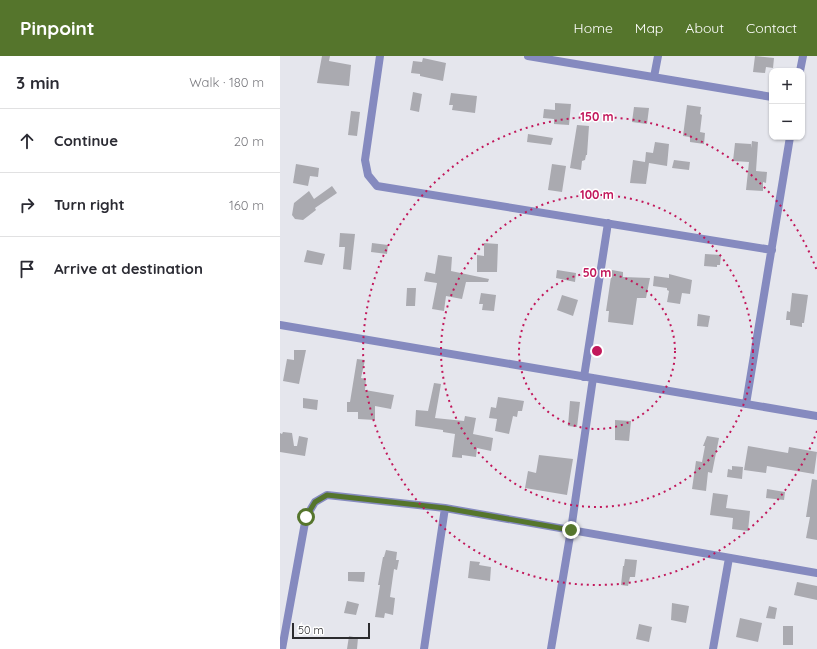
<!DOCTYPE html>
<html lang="en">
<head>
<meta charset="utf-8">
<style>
  body { margin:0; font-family:Quicksand,sans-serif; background:#f2f2f3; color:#2b2b33 }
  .controls { position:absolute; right:12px; top:12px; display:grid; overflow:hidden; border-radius:8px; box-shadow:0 1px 3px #0004 }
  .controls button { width:36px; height:36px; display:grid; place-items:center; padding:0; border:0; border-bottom:1px solid #e1e1e2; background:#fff; color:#2b2b33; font:20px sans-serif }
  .scale { position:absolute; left:12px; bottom:10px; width:78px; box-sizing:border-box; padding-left:4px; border:2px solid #2b2b2e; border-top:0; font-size:11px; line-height:14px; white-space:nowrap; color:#2b2b2e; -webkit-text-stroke:3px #fff; paint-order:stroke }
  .stop { position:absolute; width:12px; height:12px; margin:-9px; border:3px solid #55752c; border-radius:50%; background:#fff }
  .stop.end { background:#55752c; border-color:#fff; box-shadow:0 1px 4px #0008 }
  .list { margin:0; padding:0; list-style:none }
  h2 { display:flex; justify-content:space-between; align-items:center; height:52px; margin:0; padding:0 16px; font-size:17px }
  h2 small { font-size:13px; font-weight:400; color:#7c7c81 }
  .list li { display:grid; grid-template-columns:26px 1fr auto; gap:12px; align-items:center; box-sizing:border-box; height:64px; padding:0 16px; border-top:1px solid #e1e1e2 }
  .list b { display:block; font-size:15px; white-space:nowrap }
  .list em { font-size:13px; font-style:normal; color:#7c7c81 }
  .icon { flex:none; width:22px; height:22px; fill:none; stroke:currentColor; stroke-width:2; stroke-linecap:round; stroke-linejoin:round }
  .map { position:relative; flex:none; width:537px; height:593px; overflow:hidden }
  header { display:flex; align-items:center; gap:24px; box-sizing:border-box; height:56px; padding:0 20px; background:#55752c; color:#fff }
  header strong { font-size:19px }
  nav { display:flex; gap:22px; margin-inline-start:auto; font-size:14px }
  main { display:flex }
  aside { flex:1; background:#fff }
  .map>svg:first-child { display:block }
  .building { fill:#aaaab0 }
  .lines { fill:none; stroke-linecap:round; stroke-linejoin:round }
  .minor { stroke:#858abf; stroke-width:8 }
  .route { stroke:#55752c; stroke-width:5 }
  .ring { fill:none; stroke:#c2185b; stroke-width:2; stroke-dasharray:2 4 }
  .centre { fill:#c2185b; stroke:#fff; stroke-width:2 }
  .ring-label { font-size:12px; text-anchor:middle; font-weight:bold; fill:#c2185b; stroke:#fff; stroke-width:3; stroke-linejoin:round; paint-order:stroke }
</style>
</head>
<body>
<header>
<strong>Pinpoint</strong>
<nav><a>Home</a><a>Map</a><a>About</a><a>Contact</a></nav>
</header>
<main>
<aside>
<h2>3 min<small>Walk · 180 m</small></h2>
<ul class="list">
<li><svg class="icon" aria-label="ahead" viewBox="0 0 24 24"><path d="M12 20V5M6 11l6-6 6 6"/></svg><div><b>Continue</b></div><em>20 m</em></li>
<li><svg class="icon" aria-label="right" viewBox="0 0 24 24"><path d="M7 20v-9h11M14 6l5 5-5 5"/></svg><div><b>Turn right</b></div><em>160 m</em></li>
<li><svg class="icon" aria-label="arrive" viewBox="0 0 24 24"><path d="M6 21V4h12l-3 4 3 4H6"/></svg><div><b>Arrive at destination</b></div></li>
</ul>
</aside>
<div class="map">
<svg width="537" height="593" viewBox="0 0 537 593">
  <rect width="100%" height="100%" fill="#e5e6ed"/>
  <path class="building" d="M42 0H50L49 5 71 9 69 30 37 27Z
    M475 0 494 2 493 12 486 11 485 17 473 16Z
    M143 2 166 7 163 25 140 20V18L131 17 133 5 142 6Z
    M133 36 142 38 139 56 130 54Z
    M171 37 197 40 195 57 172 54 173 49H169Z
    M275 47 291 48 289 69 274 68V63L263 62 264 53 275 54Z
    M407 49 421 51 420 58 422 59 420 76 425 77 424 88 410 86V81L403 80Z
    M354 51 369 52 367 68 352 66Z
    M71 55 80 56 77 80 68 79Z
    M297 69 309 70 307 99H306L305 104 302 105 301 114 290 112Z
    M248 78 273 82 271 89 247 86Z
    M472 85 478 86 476 115 487 116 486 127 483 126V135L466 134 469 106 453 105 455 87 471 88V92Z
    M375 86 389 88 387 110 369 107 366 128 350 127 353 104 365 106 366 96 373 97Z
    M394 104 410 106 409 114 392 112Z
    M16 108 39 112 38 121 30 120 28 130 13 127Z
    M272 108 286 110 282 136 268 134Z
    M52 130 57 137 35 152 36 154 23 164 15 163 12 159 14 147 29 135 34 143Z
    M60 177 75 178 71 214 63 213 65 191H59Z
    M92 187 108 189 107 198 91 196Z
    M204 187 218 188 217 216H197V199L204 200Z
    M27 194 45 198 42 209 24 206Z
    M425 198 441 199 440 209H437V211L424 210Z
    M158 199 172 201 171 215 209 223 208 226H186L182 243 166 240 164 255 152 253 157 227 144 225 146 216 155 218Z
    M277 214 296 217 295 226 276 222Z
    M332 214 343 216V221L370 222 366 242H357L353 269 328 266 329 255H326Z
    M389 218 412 224 410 238 402 237 400 248 387 246 389 235 387 234V232L373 230 374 220 389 222Z
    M127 232H136L135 250H126Z
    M201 237 216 239 214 255 202 254 203 248H199Z
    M512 237 528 239 524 267H522V271L510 269V264H506L507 255 510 256Z
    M282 239 298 244 293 260 277 254Z
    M418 258 430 260 428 271 417 270Z
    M14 294H26L19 328 3 325 7 303 14 304Z
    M77 303 85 304 81 322 86 323 85 334 114 339 111 353 95 350V364L78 363V356H67V346H70Z
    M154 327 161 328 155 362 184 365 185 360 196 362 193 378 213 382 211 395 197 392 196 401 182 399V402L172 401 175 378 163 376V374L135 370 136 354 148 355Z
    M218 341 244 345 242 355H238L237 361 233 360 229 378 215 375 217 363 209 362 211 351 216 352Z
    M23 342 38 344 37 354 23 352Z
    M290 345 300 346 297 371 288 370Z
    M335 364 351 365 349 385 335 384Z
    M3 376 12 377 14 390H17L19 380 28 382 25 400 0 396V377L2 378Z
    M427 380 439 382 432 417 428 416 426 435 412 433 416 405 422 406 425 390H423Z
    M468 390 508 397 509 391 537 396 534 418 487 410 486 417 464 414Z
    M259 399 293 403 287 439 245 432 248 415 256 417Z
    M452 410 463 411 462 423 447 421 448 413 452 414Z
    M532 423 537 424V484L526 482 530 461H526Z
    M487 433 505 436 504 444 486 442Z
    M433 437 448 439 446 452 470 455 468 475 452 473 453 462 430 459Z
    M106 494 117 496 116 504H119L117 514 114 513 110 541 115 542 113 559 105 557 104 562 95 561 100 529H98L103 501H104Z
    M345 503 357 504 355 521H350L348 530 341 529 343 510H344Z
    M190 505 200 506 199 509 211 511 210 525 188 522Z
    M68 516H85L84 526 68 525Z
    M517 526 537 530V544L514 539Z
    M67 545 79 548 76 559 64 557Z
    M392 547 409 550 406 567 391 564Z
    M489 550 497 552 495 563 486 562Z
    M460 562 482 567 478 586 456 581Z
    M359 568 372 571 369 586 356 583Z
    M503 570H513V589H503Z
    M69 580 78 582 77 593H67Z"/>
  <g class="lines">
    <path class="minor" d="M100 0 85 104 88 119 97 130 492 194
      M248 0 492 41
      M520 15 523 0
      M374 21 378 0
      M0 269 537 360
      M304 321 328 167
      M466 348 510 81
      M2 593 26 461 35 446 47 439 165 452 537 517
      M144 593 165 452
      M271 593 291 474 313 322
      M433 593 449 502"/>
  </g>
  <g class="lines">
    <path class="route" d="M26 461 35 446 47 439 165 452 291 474"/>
  </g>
  <g class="ring">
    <circle cx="317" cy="295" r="78"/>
    <circle cx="317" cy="295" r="156"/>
    <path d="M537 375A234 234 0 1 1 537 215"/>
  </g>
  <circle cx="317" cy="295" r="6" class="centre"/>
  <g class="ring-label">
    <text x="317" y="65">150 m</text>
    <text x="317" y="143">100 m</text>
    <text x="317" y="221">50 m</text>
  </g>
</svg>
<div class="controls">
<button>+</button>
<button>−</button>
</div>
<div class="scale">50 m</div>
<div class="stop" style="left:26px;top:461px"></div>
<div class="stop end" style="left:291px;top:474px"></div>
</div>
</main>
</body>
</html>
